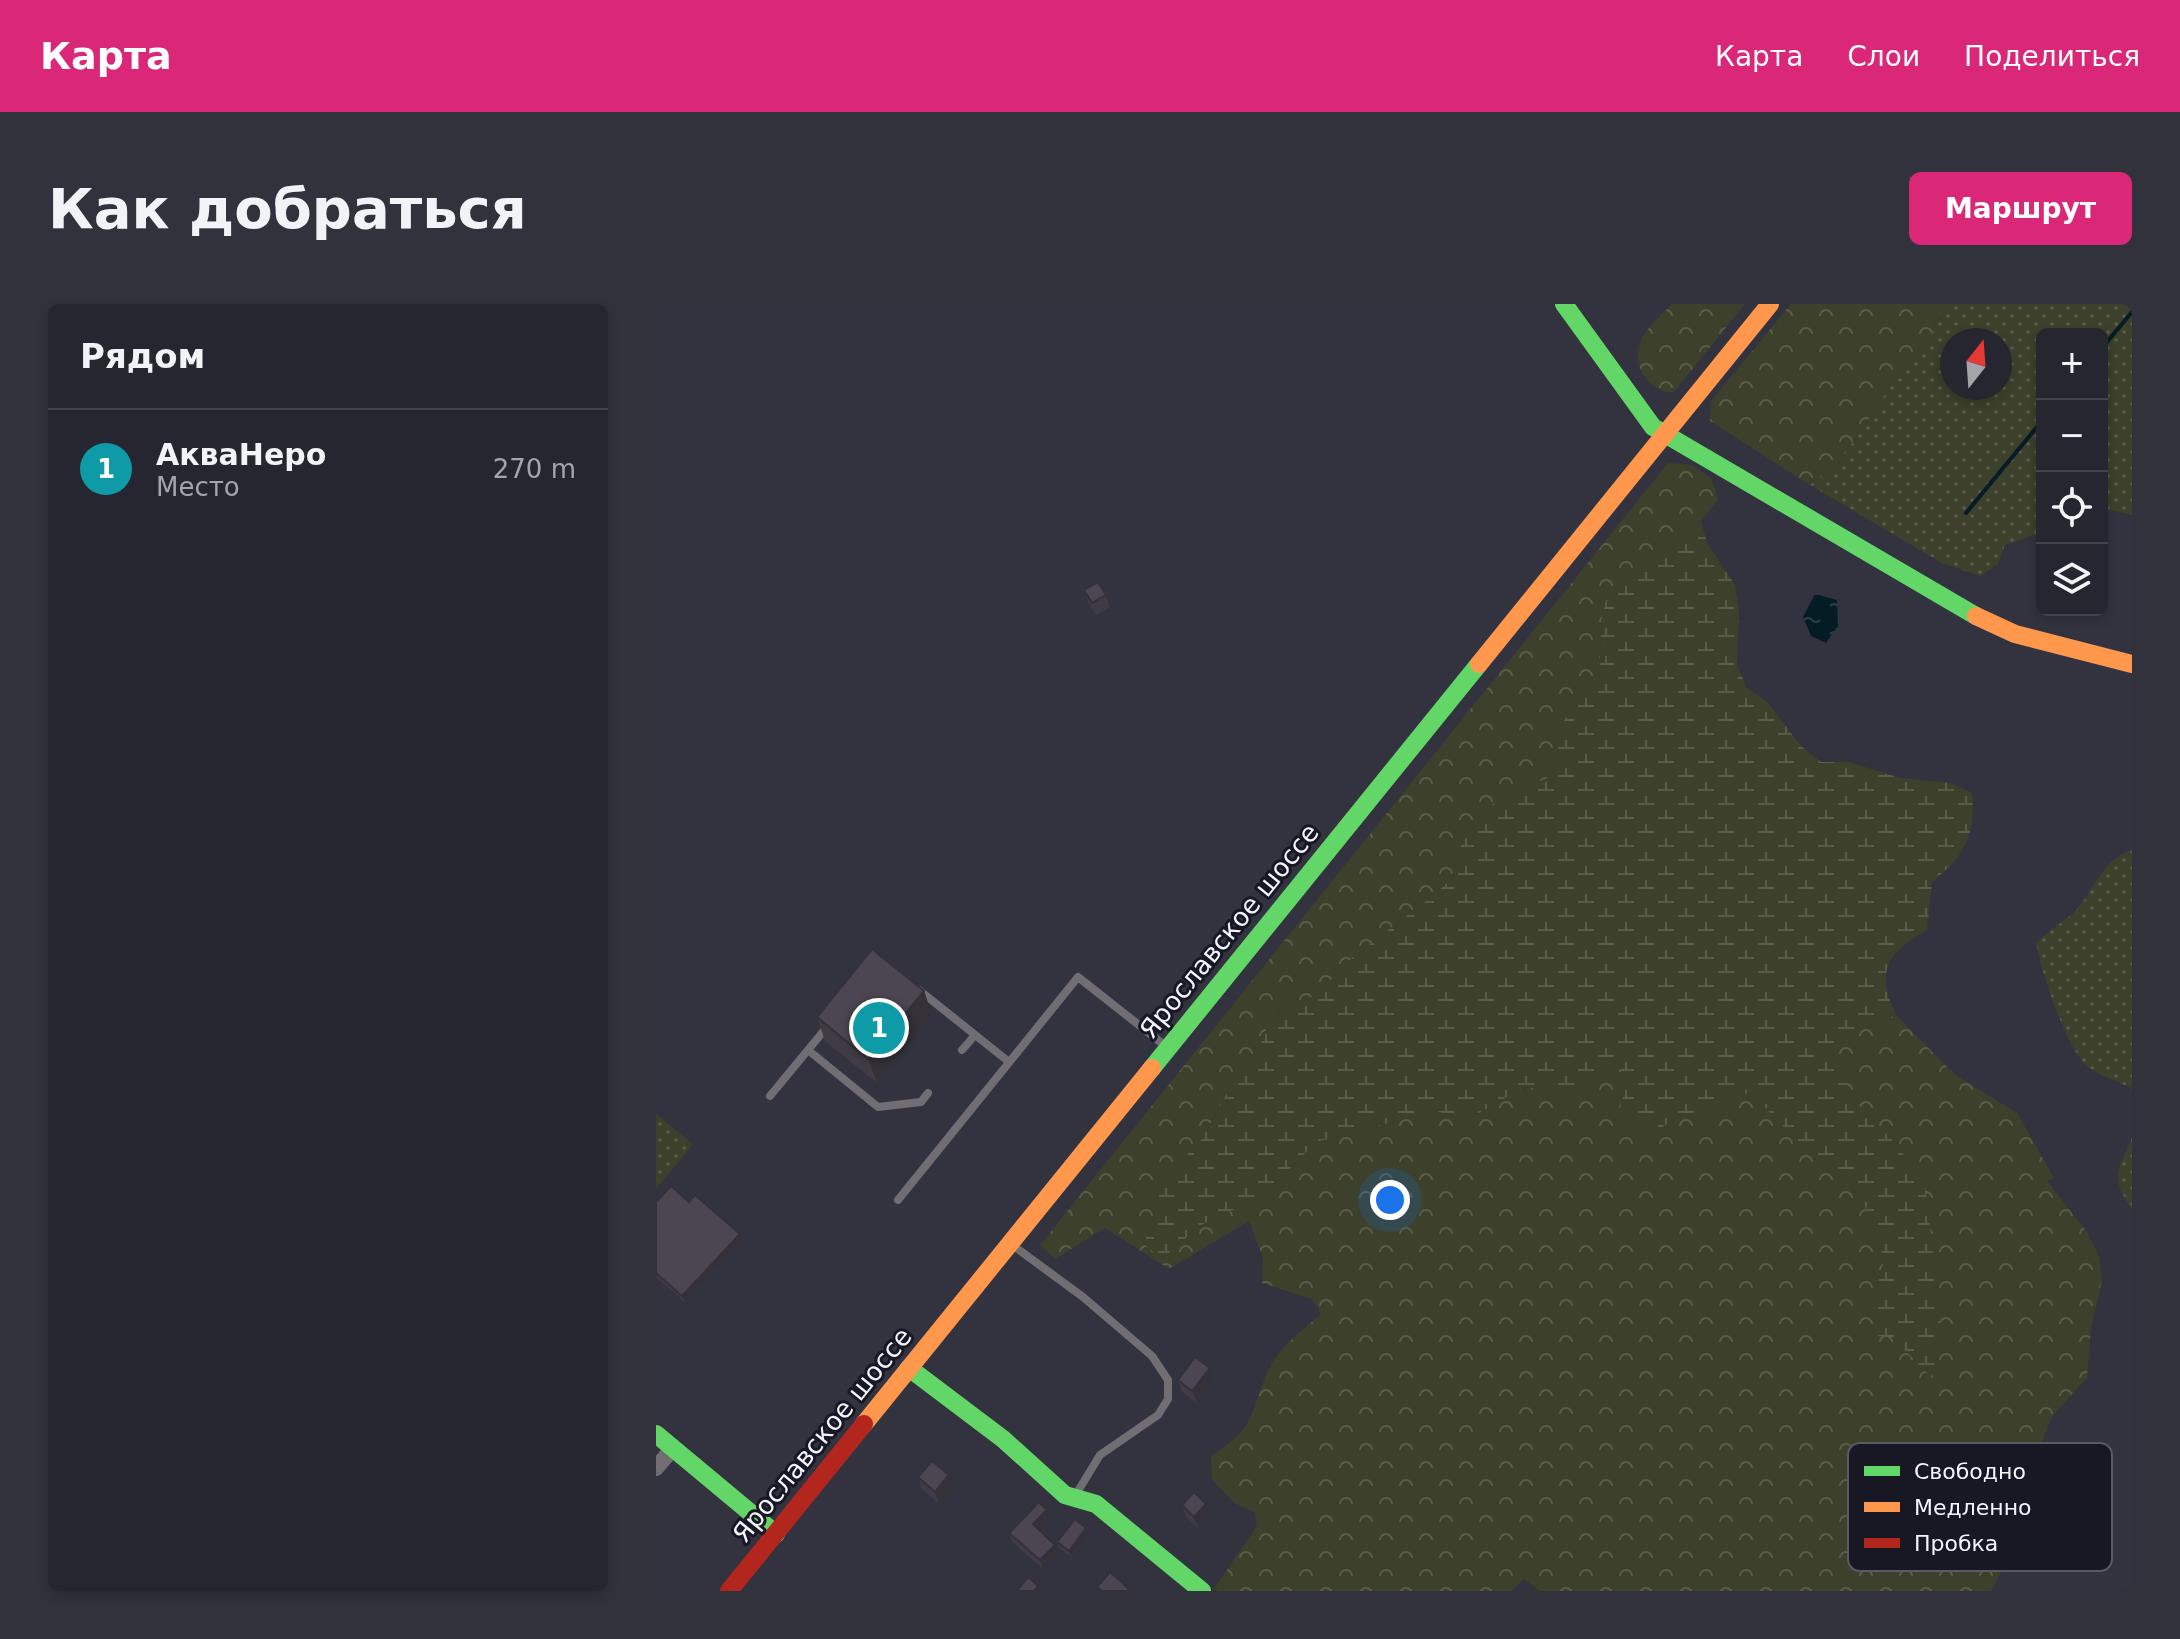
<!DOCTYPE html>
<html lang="ru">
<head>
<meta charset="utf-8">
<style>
  body { margin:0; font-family:"DejaVu Sans",sans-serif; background:#32323c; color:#f1f3f6 }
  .controls { position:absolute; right:24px; top:24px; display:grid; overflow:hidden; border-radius:12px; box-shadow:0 4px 12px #0003 }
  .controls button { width:72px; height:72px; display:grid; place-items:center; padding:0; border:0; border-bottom:2px solid #42434c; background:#262630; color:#f1f3f6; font:40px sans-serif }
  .compass { position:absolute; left:1284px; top:24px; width:72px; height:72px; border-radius:50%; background:#262630; box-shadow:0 4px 12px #0003; rotate:17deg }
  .you { position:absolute; left:734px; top:896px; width:28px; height:28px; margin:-20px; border:6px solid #fff; border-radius:50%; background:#1a73e8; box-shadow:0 0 0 12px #1a73e833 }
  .badge { display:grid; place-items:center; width:52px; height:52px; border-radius:50%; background:#db2777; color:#fff; font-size:26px; font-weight:700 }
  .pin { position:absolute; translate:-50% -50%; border:4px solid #fff; box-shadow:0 2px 8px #0006 }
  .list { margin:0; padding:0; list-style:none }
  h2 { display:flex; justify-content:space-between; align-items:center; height:104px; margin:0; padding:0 32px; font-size:34px }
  h2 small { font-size:26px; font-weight:400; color:#a4a5ab }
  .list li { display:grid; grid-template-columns:52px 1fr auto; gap:24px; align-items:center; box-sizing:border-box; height:120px; padding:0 32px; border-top:2px solid #42434c }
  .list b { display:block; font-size:30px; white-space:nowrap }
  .list p { margin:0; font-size:26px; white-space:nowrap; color:#a4a5ab }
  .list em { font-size:26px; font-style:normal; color:#a4a5ab }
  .icon { flex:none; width:44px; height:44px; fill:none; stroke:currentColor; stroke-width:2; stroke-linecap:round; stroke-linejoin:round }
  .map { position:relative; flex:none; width:1476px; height:1287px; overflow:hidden; border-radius:12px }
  header { display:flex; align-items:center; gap:48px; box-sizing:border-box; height:112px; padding:0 40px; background:#db2777; color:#fff }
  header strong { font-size:38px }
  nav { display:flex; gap:44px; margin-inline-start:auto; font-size:28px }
  .intro { display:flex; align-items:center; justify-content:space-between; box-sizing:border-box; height:192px; padding:0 48px }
  h1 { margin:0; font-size:56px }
  .button { padding:20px 36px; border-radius:12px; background:#db2777; color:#fff; font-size:28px; font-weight:700 }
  main { display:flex; gap:48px; padding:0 48px }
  aside { flex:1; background:#262630; border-radius:12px; box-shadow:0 4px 12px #0003 }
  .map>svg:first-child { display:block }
  .grass { fill:url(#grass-dots); fill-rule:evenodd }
  .forest { fill:url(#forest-crowns) }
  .wetland { fill:url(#wetland-marsh) }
  .water { fill:url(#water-ripples) }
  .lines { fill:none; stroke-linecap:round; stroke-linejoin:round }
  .stream { stroke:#051c25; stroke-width:4 }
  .lane { stroke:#716e73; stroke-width:8 }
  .street { stroke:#716e73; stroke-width:16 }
  .fast { stroke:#63d668; stroke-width:18 }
  .slow { stroke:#ff974d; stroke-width:18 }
  .jam { stroke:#b3261e; stroke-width:18 }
  .wall { fill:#403c46 }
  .shaded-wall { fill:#343139 }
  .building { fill:#4b4651; stroke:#343139; stroke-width:2 }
  .labels { text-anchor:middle; stroke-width:6; stroke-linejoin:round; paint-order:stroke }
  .street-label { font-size:26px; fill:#f3f4fe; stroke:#171823 }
  .key { fill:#171823; stroke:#595a65; stroke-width:2 }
  .key-label { font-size:22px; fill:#f3f4fe }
</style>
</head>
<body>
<header>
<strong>Карта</strong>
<nav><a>Карта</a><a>Слои</a><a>Поделиться</a></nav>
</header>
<div class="intro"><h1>Как добраться</h1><a class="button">Маршрут</a></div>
<main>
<aside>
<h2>Рядом<small></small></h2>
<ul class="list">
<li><span class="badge" style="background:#0f9aa8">1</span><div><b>АкваНеро</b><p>Место</p></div><em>270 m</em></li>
</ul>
</aside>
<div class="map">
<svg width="1476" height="1287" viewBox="0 0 1476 1287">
  <defs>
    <pattern id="grass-dots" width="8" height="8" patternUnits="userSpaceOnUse" patternTransform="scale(2)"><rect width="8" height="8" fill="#3d402a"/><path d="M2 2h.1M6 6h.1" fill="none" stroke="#5a5c4a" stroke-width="1.8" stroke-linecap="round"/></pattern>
    <pattern id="forest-crowns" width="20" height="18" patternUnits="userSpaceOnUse" patternTransform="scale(2)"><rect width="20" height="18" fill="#3d402a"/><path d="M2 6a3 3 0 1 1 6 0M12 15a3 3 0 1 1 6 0" fill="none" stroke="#5a5c4a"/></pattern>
    <pattern id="wetland-marsh" width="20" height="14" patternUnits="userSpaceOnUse" patternTransform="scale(2)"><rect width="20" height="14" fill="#3d402a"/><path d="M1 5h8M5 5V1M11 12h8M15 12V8" fill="none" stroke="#5a5c4a"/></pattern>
    <pattern id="water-ripples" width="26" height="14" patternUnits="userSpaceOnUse" patternTransform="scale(2)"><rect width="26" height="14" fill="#051c25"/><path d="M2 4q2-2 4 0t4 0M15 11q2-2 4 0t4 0" fill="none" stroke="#2a3e46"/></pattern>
  </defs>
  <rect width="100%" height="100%" fill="#333340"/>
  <path class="grass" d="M1287 0H1476V211L1446 204V30H1386V228L1349 241 1342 260 1324 272 1286 259 1154 181C1198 149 1210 114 1242 72 1264 43 1276 38 1287 0ZM1296 36H1344V84H1296Z
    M1476 546V789L1475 784C1461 777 1441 771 1430 761 1409 741 1386 669 1380 639 1391 628 1403 621 1415 611 1439 590 1443 556 1476 546Z
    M0 810 37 840 0 885Z
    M1476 834V906C1454 872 1461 868 1476 834Z"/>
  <path class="forest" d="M1016 0H1089L1017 89C992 86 976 64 984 39 989 24 1006 11 1016 0Z
    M1135 0H1287C1276 38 1264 43 1242 72 1210 114 1198 149 1154 181L1054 117 1055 97Z
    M1012 159 1036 161 1055 174 1062 196 1045 217 968 277 950 296 945 318 944 365 903 424 902 448 892 474 845 494 809 528 795 575 778 591 697 653 662 690 616 711 599 755 581 771 546 835 509 874 506 955 543 922 607 892 660 838 779 807 801 812 823 809 868 783 916 786 961 755 970 781 964 805 1006 823 1029 810 1053 806 1072 792 1095 789 1164 860 1187 869 1214 910 1228 957 1215 1003 1286 1028 1279 980 1238 838 1204 803 1176 756 1177 736 1240 711 1298 770 1361 809 1398 874 1391 877 1431 928 1443 952 1446 976 1435 1024 1431 1074 1396 1112 1351 1232 1357 1246 1335 1287H884L868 1275 855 1287H561L558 1285 601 1222 599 1209 579 1199 556 1176 555 1152C605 1119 591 1112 613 1065 624 1042 647 1026 665 1010L656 995 606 979 607 954 593 917 513 965 449 924 399 955 384 941Z"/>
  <path class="wetland" d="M1045 217 1051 239 1079 281 1083 307 1081 361 1091 384 1111 398 1145 442 1165 458H1193L1244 474 1294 479 1316 489C1320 531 1309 552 1276 578L1271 626C1231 649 1219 667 1240 711L1177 736 1184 743 1176 756 1204 803 1238 838 1269 880 1286 1028 1275 1073 1236 1033 1222 1032 1215 1003 1228 957 1214 910 1187 869 1164 860 1095 789 1072 792 1053 806 1029 810 1006 823 981 824 964 805 970 781 961 755 916 786 868 783 823 809 801 812 779 807 660 838 607 892 543 922 506 955 488 940 509 874 546 835 581 771 599 755 616 711 662 690 697 653 778 591 795 575 809 528 826 508 845 494 892 474 902 448 903 424 944 365 945 318 950 296 968 277Z"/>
  <path class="water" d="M1159 290 1181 296 1182 322 1170 339 1155 332 1147 313Z"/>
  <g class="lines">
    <path class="stream" d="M1446 44 1476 8
      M1310 209 1386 117"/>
    <path class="lane" d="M263 686 353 758
      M152 746 222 803 265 798 272 789
      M306 746 319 731
      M114 792 171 723
      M242 896 422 673 512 744
      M355 940 427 993 496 1052 512 1076V1095L502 1111 444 1151 419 1192"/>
    <path class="street" d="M0 1164 17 1144"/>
    <path class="fast" d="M908 0 997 123 1320 312
      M496 764 823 360
      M253 1064 347 1135 409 1191 440 1200 546 1287
      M0 1130 120 1230"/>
    <path class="slow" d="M1320 312 1359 330 1476 360
      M823 360 1114 0
      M208 1120 496 764"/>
    <path class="jam" d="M73 1287 208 1120"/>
  </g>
  <path class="wall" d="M428 286 450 291 454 303 440 311 432 298Z
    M268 687 276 711 221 779 169 737 161 713Z
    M0 898H33L87 936 29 998 0 973Z
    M554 1064 558 1076 541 1099 526 1088 522 1076Z
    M262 1173 298 1183 283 1200 266 1185Z
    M526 1201 554 1212 543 1225 530 1213Z
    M394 1216 384 1226 399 1241 402 1251 387 1265 356 1238 353 1229Z
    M430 1224 433 1230 415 1253 403 1244 401 1238Z"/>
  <path class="shaded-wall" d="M268 687 276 711 221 779 212 755Z
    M84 930 87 936 29 998 26 992Z
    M554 1064 558 1076 541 1099 536 1087Z
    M293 1171 298 1183 283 1200 279 1188Z
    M550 1200 554 1212 543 1225 538 1213Z
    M391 1206 394 1216 381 1229 377 1220Z
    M430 1224 433 1230 415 1253 413 1247Z
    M399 1241 402 1251 387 1265 384 1256Z"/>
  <path class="building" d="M442 278 450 291 436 299 428 286Z
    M216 645 268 687 212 755 161 713Z
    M15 882 33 898 39 891 84 930 26 992 0 969V898Z
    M539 1053 554 1064 536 1087 522 1076Z
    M276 1157 293 1171 279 1188 262 1173Z
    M538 1188 550 1200 538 1213 526 1201Z
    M383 1198 391 1206 377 1220 399 1241 384 1256 353 1229Z
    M419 1215 430 1224 413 1247 401 1238Z
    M454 1268 473 1285 471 1287H446L441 1283Z
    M372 1273 382 1282 378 1287H361Z"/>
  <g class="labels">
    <g class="street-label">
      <text transform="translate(573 627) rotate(-51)" y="9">Ярославское шоссе</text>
      <text transform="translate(166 1131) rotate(-51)" y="9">Ярославское шоссе</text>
    </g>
  </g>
  <rect x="1192" y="1139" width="264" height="128" rx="12" class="key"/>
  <rect x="1208" y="1162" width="36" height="10" fill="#63d668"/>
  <rect x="1208" y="1198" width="36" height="10" fill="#ff974d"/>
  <rect x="1208" y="1234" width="36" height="10" fill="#b3261e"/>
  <g class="key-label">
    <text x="1258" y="1175">Свободно</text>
    <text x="1258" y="1211">Медленно</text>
    <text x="1258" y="1247">Пробка</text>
  </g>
</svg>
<div class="controls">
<button>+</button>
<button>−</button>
<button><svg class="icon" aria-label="locate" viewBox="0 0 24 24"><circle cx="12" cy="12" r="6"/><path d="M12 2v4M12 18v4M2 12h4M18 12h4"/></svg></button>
<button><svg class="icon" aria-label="layers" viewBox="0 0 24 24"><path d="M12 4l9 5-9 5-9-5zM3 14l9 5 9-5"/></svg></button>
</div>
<svg class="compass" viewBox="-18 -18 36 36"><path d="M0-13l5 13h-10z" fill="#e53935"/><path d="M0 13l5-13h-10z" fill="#a4a5ab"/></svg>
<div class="you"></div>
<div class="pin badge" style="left:223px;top:724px;background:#0f9aa8">1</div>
</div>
</main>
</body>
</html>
